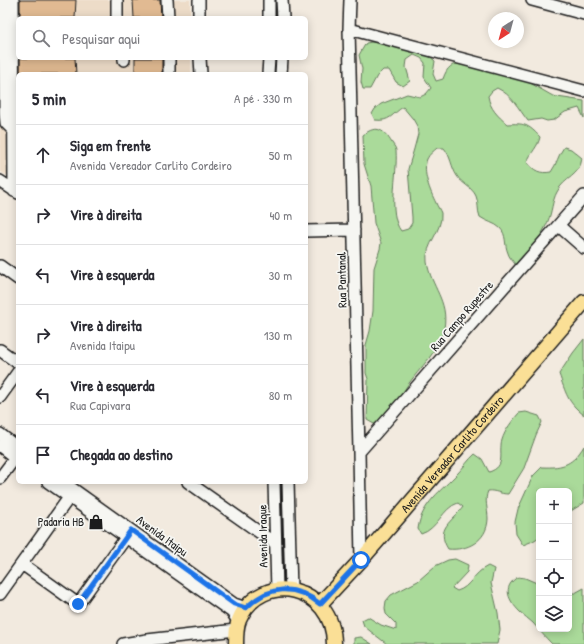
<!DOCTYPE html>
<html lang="pt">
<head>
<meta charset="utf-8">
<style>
  body { margin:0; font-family:"Patrick Hand",sans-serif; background:#f7f7f7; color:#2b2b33 }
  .controls { position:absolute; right:12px; bottom:12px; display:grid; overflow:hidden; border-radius:6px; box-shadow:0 2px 10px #0003 }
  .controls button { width:36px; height:36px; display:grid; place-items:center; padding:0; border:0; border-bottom:1px solid #e1e1e2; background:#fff; color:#2b2b33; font:20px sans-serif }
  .compass { position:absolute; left:488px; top:12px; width:36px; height:36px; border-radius:50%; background:#fff; box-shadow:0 2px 10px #0003; rotate:216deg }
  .stop { position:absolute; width:12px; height:12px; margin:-9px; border:3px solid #1a73e8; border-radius:50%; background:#fff }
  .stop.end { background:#1a73e8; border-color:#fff; box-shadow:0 1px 4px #0008 }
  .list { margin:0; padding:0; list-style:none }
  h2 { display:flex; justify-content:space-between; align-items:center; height:52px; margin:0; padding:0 16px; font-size:17px }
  h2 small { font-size:13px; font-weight:400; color:#7c7c81 }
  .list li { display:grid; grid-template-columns:26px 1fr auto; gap:12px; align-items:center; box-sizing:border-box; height:60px; padding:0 16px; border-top:1px solid #e1e1e2 }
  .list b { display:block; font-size:15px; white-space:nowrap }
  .list p { margin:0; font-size:13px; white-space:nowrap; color:#7c7c81 }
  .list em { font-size:13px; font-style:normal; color:#7c7c81 }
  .icon { flex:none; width:22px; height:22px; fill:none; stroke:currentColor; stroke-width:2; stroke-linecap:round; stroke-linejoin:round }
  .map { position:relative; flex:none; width:584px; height:644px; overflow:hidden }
  .search { position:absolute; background:#fff; box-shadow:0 2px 10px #0003; left:16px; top:16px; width:292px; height:44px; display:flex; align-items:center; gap:10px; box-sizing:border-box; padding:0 14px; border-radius:6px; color:#7c7c81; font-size:15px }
  .panel { position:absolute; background:#fff; box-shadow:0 2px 10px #0003; left:16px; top:72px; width:292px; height:412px; border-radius:6px }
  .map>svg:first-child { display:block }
  .built { fill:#eddcc8 }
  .green { fill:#aada9a; stroke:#637b5b }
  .building { fill:#e1ba92; stroke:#1c1c1c }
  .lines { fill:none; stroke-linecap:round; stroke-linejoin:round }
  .minor-casing { stroke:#1c1c1c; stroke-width:14 }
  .major-casing { stroke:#1c1c1c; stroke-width:17 }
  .minor { stroke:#f6f6f2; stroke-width:11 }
  .major { stroke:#fadf96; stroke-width:14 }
  .route { stroke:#1a73e8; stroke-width:5 }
  .labels { text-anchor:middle; stroke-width:3.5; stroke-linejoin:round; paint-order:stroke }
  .street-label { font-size:12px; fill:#1c1c1c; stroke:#f6f6f2 }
  .poi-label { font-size:12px; fill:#1c1c1c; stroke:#f6f6f2; text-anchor:end }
</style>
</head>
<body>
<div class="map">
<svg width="584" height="644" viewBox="0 0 584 644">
  <rect width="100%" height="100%" fill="#f2eadf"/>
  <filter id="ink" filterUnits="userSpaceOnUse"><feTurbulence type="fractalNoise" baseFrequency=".025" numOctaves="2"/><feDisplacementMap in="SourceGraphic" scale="8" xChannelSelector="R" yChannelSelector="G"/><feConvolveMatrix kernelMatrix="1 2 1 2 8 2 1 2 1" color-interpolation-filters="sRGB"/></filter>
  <g filter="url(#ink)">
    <path class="built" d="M0 0H190V18H18V58H191V74H18V183L0 171Z"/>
    <path class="green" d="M372 42 426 53 435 61 433 74 436 81 443 79C447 67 452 63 464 63L525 80 551 95 557 97 584 101V118L579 108 565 112 554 120 547 121 541 119 528 121C518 108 512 95 497 88L492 91 488 96C490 109 498 116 507 124 524 123 528 124 540 137 538 147 531 152 527 162 534 171 540 174 551 172 557 164 558 155 564 147L571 149 582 158C580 177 564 177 557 192 552 201 552 212 548 221 546 228 526 260 521 262 519 263 517 263 515 264 512 260 509 257 508 253 504 244 507 235 500 228 495 223 487 222 480 217 477 210 479 203 476 196 472 187 462 184 457 176 451 167 451 156 444 148H437C434 151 429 154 427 159 422 172 430 191 436 203 437 206 440 210 441 213 443 231 424 245 427 262 431 287 449 301 444 328 439 352 420 367 407 386 398 400 390 418 374 424L367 420 368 379 366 373V345L370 331 373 311 374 268 380 249 381 243 374 223 371 186 364 164 363 135C377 124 384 130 392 143 394 146 396 148 396 151 398 174 387 213 401 231L408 229 412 223V217L408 169 414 149 418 134 417 126 413 119 403 107C392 114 390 122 375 120L372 114 375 109 381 104 407 94 420 97 426 94 431 88 424 77 425 63 421 58 414 55 407 60 406 67 410 81 403 86 396 82 389 70H383L377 76 370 89H363L361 82 362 69 359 55 366 43Z
      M584 339V415C567 402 566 393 559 374L573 353Z
      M526 412 539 416 542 422 536 435 524 468 508 494C500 494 495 490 488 491 484 500 488 509 488 519 487 541 467 551 448 549 435 528 452 522 463 507L458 503C442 508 438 529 421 534L418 529C421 504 442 490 458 473 464 467 468 460 475 454L482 459 489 472C507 466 498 454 502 440 505 430 512 421 519 413Z
      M584 446V503L569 512V491H539V537L533 541 523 545 516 534 515 522 518 509 533 476 542 467C564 468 573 464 584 446Z
      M455 559 468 565 467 572 452 588 457 591C471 587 473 573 488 566L494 569 491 583 498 613 500 630 497 644H387L370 631 364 626 362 620 368 617 381 625 396 630V624L386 614 385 608 386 601 391 595 418 581 435 566 448 560Z
      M518 577 525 578 539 584V629H569V593H575L584 588V644H552C545 637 539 630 533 623 529 619 524 616 520 612 509 601 501 587 518 577Z
      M361 637 372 644H354V638Z"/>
    <path class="building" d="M20 0H76L75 18H20Z
      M133 0H160L161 18H134Z
      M20 58H75L76 74H20Z
      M135 58H162V74H135Z"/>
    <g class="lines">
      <g class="minor-casing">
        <path id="minor" d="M4 0 5 112 6 123 14 131
          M13 0 14 191
          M167 0 168 18
          M199 0V18
          M282 0 283 18
          M350 0 349 29 359 452 361 560
          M532 0 584 14
          M117 18V0
          M269 18V0
          M349 29 584 91
          M169 58V74
          M200 58 201 74
          M124 60V58
          M268 74 269 58
          M281 74 282 58
          M0 181 18 193
          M559 226 584 248
          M306 231 354 230
          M0 266 18 279
          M0 350 18 363
          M0 397 18 372
          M0 434 18 448
          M0 446 18 460
          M359 452 584 196
          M0 478 15 458
          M48 482 232 612 238 621
          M63 482 234 604 246 608
          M188 482 276 544
          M274 482 277 590
          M288 482 291 590
          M22 564 78 604 130 532
          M0 594 73 492
          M123 644 147 640 236 630"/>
      </g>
      <g class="major-casing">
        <g id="major">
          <path id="s1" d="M320 604 361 560 584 302"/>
          <path d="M236 644C236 636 236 627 239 620 261 569 334 585 334 644"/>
        </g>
      </g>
      <use href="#minor" class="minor"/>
      <use href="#major" class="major"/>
    </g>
  </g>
  <g class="lines" filter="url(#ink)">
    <path class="route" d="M78 604 131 530 234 604 246 608C269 585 295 584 320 604L361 560"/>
  </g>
  <defs>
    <g id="shop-bare" transform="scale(1.2)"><path d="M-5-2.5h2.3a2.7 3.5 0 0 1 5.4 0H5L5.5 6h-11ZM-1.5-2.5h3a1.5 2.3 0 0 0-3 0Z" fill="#1c1c1c" stroke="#f6f6f2" stroke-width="2.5" paint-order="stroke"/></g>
  </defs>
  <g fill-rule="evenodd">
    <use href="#shop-bare" x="96" y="522"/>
  </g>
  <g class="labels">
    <g class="street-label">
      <text transform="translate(342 280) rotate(-91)" y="4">Rua Pantanal</text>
      <text transform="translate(462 316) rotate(-49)" y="4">Rua Campo Rupestre</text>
      <text dy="4" stroke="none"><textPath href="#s1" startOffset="200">Avenida Vereador Carlito Cordeiro</textPath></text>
      <text transform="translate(162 536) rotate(36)" y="4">Avenida Itaipu</text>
      <text transform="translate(263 536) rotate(-91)" y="4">Avenida Iraque</text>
    </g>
    <g class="poi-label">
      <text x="84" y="526">Padaria HB</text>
    </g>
  </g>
</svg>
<div class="controls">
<button>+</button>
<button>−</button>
<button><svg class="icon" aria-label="locate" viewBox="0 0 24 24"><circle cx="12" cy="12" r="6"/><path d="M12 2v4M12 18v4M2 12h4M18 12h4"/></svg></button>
<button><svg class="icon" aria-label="layers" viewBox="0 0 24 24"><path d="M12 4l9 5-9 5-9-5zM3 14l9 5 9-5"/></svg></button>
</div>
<svg class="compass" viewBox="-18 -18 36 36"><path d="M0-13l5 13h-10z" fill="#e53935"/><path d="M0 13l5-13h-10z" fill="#7c7c81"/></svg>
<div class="stop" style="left:361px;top:560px"></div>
<div class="stop end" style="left:78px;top:604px"></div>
<div class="search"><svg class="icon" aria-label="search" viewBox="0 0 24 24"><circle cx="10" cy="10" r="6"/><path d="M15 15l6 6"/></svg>Pesquisar aqui</div>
<section class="panel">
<h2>5 min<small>A pé · 330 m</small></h2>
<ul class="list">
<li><svg class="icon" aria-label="ahead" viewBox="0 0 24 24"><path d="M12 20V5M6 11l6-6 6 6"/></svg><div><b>Siga em frente</b><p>Avenida Vereador Carlito Cordeiro</p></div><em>50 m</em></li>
<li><svg class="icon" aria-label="right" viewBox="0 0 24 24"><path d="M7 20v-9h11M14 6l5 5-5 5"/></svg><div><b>Vire à direita</b></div><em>40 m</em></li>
<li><svg class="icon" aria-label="left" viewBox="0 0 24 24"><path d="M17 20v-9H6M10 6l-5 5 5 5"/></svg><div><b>Vire à esquerda</b></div><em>30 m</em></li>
<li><svg class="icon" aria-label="right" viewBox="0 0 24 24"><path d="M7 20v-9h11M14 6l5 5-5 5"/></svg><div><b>Vire à direita</b><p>Avenida Itaipu</p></div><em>130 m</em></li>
<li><svg class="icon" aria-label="left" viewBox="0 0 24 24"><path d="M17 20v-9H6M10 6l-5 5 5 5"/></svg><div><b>Vire à esquerda</b><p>Rua Capivara</p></div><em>80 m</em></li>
<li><svg class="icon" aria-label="arrive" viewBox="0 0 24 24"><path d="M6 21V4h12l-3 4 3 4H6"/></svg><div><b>Chegada ao destino</b></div></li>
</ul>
</section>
</div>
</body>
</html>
